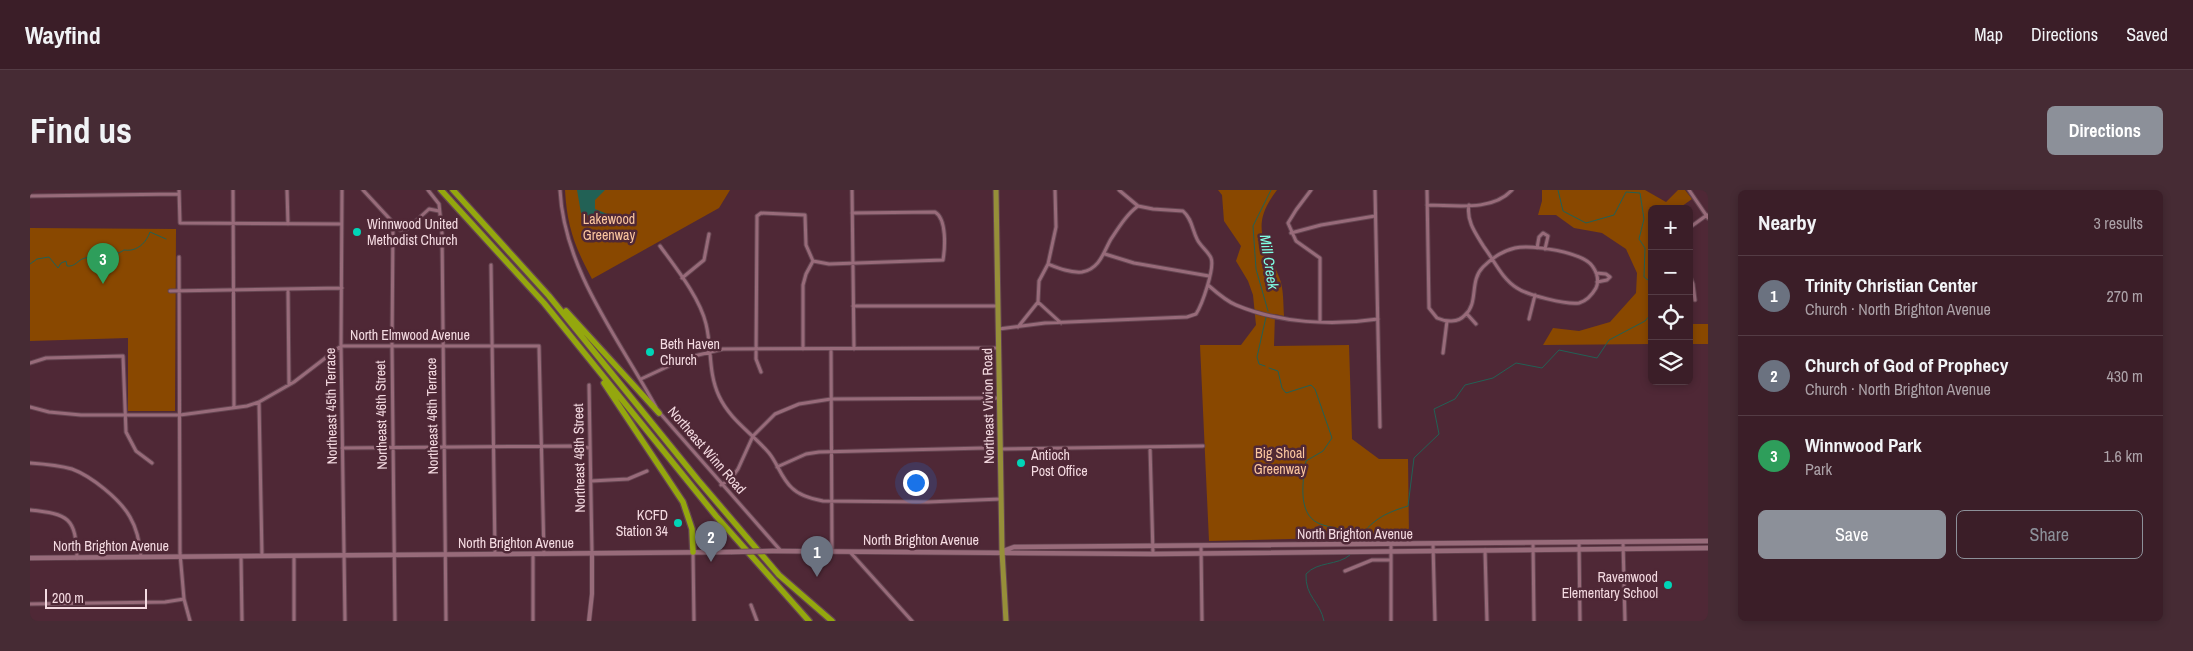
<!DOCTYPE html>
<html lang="en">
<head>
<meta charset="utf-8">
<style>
  body { margin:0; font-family:"Archivo Narrow",sans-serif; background:#462b34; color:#f1f3f6 }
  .controls { position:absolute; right:15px; top:15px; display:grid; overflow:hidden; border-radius:8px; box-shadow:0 2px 8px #0003 }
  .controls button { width:45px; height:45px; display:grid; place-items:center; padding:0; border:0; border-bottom:1px solid #543c45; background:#3b1e28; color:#f1f3f6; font:25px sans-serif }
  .scale { position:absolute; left:15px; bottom:12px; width:102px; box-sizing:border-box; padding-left:5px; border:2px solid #f4dae1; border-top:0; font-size:14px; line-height:18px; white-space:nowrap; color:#f4dae1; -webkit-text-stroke:4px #4f2836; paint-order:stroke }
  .you { position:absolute; left:885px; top:292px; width:18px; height:18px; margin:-12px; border:4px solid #fff; border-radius:50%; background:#1a73e8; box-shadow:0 0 0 8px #1a73e833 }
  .badge { display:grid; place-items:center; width:32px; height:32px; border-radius:50%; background:#8c9099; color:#fff; font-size:16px; font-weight:700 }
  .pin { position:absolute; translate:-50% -41px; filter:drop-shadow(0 1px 2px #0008) }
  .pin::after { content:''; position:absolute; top:26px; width:18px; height:15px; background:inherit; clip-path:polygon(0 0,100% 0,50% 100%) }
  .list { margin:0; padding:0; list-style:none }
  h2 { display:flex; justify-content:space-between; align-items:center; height:65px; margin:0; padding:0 20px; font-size:21px }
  h2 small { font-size:16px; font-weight:400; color:#aca2a8 }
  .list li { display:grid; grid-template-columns:32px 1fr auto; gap:15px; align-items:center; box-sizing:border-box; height:80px; padding:0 20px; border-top:1px solid #543c45 }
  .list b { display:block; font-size:19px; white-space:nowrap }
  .list p { margin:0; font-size:16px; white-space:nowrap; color:#aca2a8 }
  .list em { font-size:16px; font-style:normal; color:#aca2a8 }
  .actions { display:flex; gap:10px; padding:15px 20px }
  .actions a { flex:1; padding:11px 0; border:1px solid #8c9099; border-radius:8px; text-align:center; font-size:18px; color:#8c9099 }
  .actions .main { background:#8c9099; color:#fff }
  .icon { flex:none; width:28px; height:28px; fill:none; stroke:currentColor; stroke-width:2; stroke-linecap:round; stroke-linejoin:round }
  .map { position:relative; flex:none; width:1678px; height:431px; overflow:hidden; border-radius:8px }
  header { display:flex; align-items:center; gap:30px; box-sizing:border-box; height:70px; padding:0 25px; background:#3b1e28; border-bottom:1px solid #543c45 }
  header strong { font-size:24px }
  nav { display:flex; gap:28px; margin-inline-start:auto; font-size:18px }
  .intro { display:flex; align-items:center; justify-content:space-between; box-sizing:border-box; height:120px; padding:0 30px }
  h1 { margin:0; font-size:35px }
  .button { padding:12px 22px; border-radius:8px; background:#8c9099; color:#fff; font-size:18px; font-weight:700 }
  main { display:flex; gap:30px; padding:0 30px }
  aside { flex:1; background:#3b1e28; border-radius:8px; box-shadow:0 2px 8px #0003 }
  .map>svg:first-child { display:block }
  .green { fill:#894800 }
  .water { fill:#226155 }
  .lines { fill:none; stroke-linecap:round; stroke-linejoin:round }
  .stream { stroke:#226155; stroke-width:1 }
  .minor-casing { stroke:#654551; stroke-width:5 }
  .tertiary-casing { stroke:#654551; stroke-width:5.5 }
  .secondary-casing { stroke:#654551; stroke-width:6 }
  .primary-casing { stroke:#654551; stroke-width:7 }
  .motorway-casing { stroke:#654551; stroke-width:8 }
  .minor { stroke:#986b7a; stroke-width:3 }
  .tertiary { stroke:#986b7a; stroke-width:4 }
  .secondary { stroke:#986b7a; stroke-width:4.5 }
  .primary { stroke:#968f39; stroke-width:5 }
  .motorway { stroke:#94a70e; stroke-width:5.5 }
  .secondary-bridge-casing { stroke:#654551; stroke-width:6; stroke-linecap:butt }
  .secondary-bridge { stroke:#986b7a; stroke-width:4.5 }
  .poi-dot { fill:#00d5b7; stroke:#4f2836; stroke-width:2 }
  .labels { text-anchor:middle; stroke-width:5; stroke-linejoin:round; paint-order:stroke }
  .park-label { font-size:14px; fill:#fbc69f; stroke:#4f2836 }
  .poi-label { font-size:14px; fill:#f4dae1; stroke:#4f2836; text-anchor:start }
  .street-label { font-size:14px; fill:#f4dae1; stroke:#4f2836 }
  .water-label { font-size:15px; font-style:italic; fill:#7ffde3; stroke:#4f2836 }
</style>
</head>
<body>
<header>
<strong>Wayfind</strong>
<nav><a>Map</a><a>Directions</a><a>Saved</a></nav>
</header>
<div class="intro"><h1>Find us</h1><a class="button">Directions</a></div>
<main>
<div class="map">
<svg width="1678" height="431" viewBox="0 0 1678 431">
  <rect width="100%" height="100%" fill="#4f2836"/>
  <path class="green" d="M535 0H700L689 18 562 89C545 57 537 37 535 0Z
    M1188 0H1247C1219 37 1235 51 1249 87 1254 98 1253 114 1254 126L1245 124 1244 156 1319 155 1322 249 1349 269H1378L1379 346 1179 351 1170 155H1211L1226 135 1223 105 1218 91 1206 71 1211 56 1194 31 1192 5Z
    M1512 0H1615L1636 12 1648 0H1655L1662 9 1648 19H1622V154L1513 155 1523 138 1549 141 1580 132 1606 103 1607 83 1596 59 1572 43 1544 38 1526 25H1508L1512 11Z
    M0 38 146 39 145 221H98V148L0 151Z
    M1659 134H1678V154H1659Z"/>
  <path class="water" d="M547 0H575L565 10V19L580 25 578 33 551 23Z"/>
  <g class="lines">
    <path class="stream" d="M1528 0 1533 21 1556 33 1584 25 1596 2 1610 3 1614 29 1609 49 1615 58 1614 87 1622 93
      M0 74 7 69 19 67 28 78 31 73 36 71 37 76C46 77 47 70 55 68 59 67 63 67 67 66 73 65 77 61 82 60L89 63 94 60C107 62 116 53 120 42L136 49
      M1238 121 1226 79 1223 36 1241 0
      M1235 176 1229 174 1227 167 1236 127
      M1239 178 1248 181 1252 198 1256 203 1281 195 1285 199 1302 248 1293 261 1276 271C1273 290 1267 323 1288 333 1303 340 1315 335 1325 352
      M1326 351C1343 330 1352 324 1378 316L1384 268 1409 244 1404 219 1425 209 1435 195 1463 188 1486 173 1512 178 1529 160 1567 168 1579 150 1615 131 1622 123
      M1294 431C1290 411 1275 407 1276 384 1288 371 1307 376 1320 365"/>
    <g class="minor-casing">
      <path id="minor" d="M149 0 150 33 311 34
        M203 0 204 218
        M257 0 258 34
        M312 0 311 156 315 431
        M333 0 370 40 377 39 399 19 409 21
        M398 0 409 14 412 43 416 431
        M530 0C534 80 589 149 626 217
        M822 0 824 159
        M1281 0 1266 20 1258 33 1266 51 1290 68V131
        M1345 0 1350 237
        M1397 0 1399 118 1407 128C1416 132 1428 133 1435 125 1449 113 1439 91 1453 77 1462 68 1472 61 1485 58 1501 54 1554 62 1563 77 1567 83 1569 91 1566 98 1562 105 1556 111 1549 113 1537 115 1497 105 1487 98 1472 89 1464 70 1454 57 1446 44 1436 31 1439 15
        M1659 0 1678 28
        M0 6 149 4
        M1397 15C1424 15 1462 22 1482 0
        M822 23 905 22C917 29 915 58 913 70
        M727 26 731 23 775 25 776 55 783 71 776 84 773 95V159
        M727 26 726 169 731 182
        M363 34 362 156 365 431
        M1659 38 1677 25
        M1261 43 1291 35 1345 26
        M630 56C646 78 670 108 676 134 682 158 678 183 689 206 700 230 722 243 739 263 748 274 751 288 762 298 770 306 782 309 793 311L898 312 971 309
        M1507 58 1509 47 1513 43 1518 46 1515 59
        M1075 64 1104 73 1179 86
        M149 67 150 363 154 409 160 431
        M783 71 799 74 913 70
        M1018 74C1028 78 1040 83 1052 82 1070 79 1074 61 1081 49 1089 37 1097 24 1108 16
        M461 75 465 364
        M1566 83 1576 84 1580 87 1577 90 1567 92
        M1659 84 1663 94 1665 110
        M652 88 674 70 679 44
        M1178 95C1186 102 1196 111 1206 115 1249 133 1302 136 1348 129
        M258 100 259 195
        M140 101 312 98
        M1008 112 1031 133
        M823 116H967
        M1437 124 1446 134
        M1499 129 1505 105
        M988 137 1008 112 1009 91 1018 74 1026 37 1025 0
        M969 139 1015 133 1157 127 1166 124C1172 115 1185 78 1181 68 1178 61 1170 56 1167 49 1162 39 1162 29 1153 21L1123 19 1108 16 1089 0
        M801 159 802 362
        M1413 163 1417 131
        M0 173 16 168 93 166 96 242 106 261 122 273
        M611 189 656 168 693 159 969 158
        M559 195 562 363
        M229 212 232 366
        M0 217 19 222 51 225H150L217 216 229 212 264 192 311 156H509L514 364
        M629 222 751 361
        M1120 257 1123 364
        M312 258 542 256 560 258
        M971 259 1173 256
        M0 273C14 274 28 275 42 279 61 286 90 309 100 327 107 339 110 354 111 367
        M747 277 776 264 789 262 955 258
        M561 291 598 289 617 281
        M691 295 701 289 708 279 723 246 745 224 769 214 801 209 970 208
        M0 320C38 324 46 327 47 368
        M1549 352 1550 431
        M1593 352 1595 431
        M1503 353 1504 431
        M1403 354 1405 431
        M1361 355V431
        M1171 356 1172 431
        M1455 360 1457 431
        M820 362 882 431
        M663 363 664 431
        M211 366 212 431
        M264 366V431
        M1315 381 1342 370H1361
        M0 414 135 412 154 409
        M721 415 727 431
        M503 431V364"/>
    </g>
    <g class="tertiary-casing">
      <path id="tertiary" d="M559 431 562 404V363"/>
    </g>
    <g class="secondary-casing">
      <path id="secondary" d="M742 361 1123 364 1678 358
        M973 361 984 357 1678 351
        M0 368 702 362"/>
    </g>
    <g class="primary-casing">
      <path id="primary" d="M966 0 972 361 976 431"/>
    </g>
    <g class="motorway-casing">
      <path id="motorway" d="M411 0 514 113 686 326 779 431
        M423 0 519 106 668 290 749 385 802 431
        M536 121 629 223
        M574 193 653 312 662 339 663 362"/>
    </g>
    <use href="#minor" class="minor"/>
    <use href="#tertiary" class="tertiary"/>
    <use href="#secondary" class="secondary"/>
    <use href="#primary" class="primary"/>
    <use href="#motorway" class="motorway"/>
    <g class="secondary-bridge-casing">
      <path id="secondary-bridge" d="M702 362 742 361"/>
    </g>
    <use href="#secondary-bridge" class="secondary-bridge"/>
  </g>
  <g class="poi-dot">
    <circle cx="327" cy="42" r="5"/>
    <circle cx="620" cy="162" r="5"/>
    <circle cx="991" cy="273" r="5"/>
    <circle cx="648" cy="333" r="5"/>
    <circle cx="1638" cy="395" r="5"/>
  </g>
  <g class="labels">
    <g class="park-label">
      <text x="579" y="34">Lakewood<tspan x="579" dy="16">Greenway</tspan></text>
      <text x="1250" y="268">Big Shoal<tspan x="1250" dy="16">Greenway</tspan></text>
    </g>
    <g class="poi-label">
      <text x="337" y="39">Winnwood United<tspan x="337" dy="16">Methodist Church</tspan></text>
      <text x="630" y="159">Beth Haven<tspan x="630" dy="16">Church</tspan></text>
      <text x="1001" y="270">Antioch<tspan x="1001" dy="16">Post Office</tspan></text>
      <text x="638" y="330" text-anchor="end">KCFD<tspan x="638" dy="16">Station 34</tspan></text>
      <text x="1628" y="392" text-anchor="end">Ravenwood<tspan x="1628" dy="16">Elementary School</tspan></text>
    </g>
    <g class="street-label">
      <text x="380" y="150">North Elmwood Avenue</text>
      <text transform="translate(301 216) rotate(-91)" y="5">Northeast 45th Terrace</text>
      <text transform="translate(958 216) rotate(-91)" y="5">Northeast Vivion Road</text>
      <text transform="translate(351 225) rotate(-91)" y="5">Northeast 46th Street</text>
      <text transform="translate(402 226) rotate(-91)" y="5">Northeast 46th Terrace</text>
      <text transform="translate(677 260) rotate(49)" y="5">Northeast Winn Road</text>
      <text transform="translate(549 268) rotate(-91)" y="5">Northeast 48th Street</text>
      <text x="1325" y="349">North Brighton Avenue</text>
      <text x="891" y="355">North Brighton Avenue</text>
      <text x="486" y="358">North Brighton Avenue</text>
      <text x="81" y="361">North Brighton Avenue</text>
    </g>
    <g class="water-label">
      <text transform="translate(1239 72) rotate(81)" y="5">Mill Creek</text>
    </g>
  </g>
</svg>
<div class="controls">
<button>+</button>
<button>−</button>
<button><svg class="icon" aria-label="locate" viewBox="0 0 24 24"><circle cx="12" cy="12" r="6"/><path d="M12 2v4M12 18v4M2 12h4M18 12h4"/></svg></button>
<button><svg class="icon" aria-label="layers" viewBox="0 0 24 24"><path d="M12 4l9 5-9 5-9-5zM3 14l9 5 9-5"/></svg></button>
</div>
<div class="scale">200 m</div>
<div class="you"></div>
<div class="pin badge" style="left:787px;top:387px;background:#6b7280">1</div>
<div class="pin badge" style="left:681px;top:372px;background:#6b7280">2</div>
<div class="pin badge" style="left:73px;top:94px;background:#2e9e5b">3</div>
</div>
<aside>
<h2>Nearby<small>3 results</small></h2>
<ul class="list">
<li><span class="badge" style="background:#6b7280">1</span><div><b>Trinity Christian Center</b><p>Church · North Brighton Avenue</p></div><em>270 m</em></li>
<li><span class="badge" style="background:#6b7280">2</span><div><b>Church of God of Prophecy</b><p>Church · North Brighton Avenue</p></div><em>430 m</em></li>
<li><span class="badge" style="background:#2e9e5b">3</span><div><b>Winnwood Park</b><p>Park</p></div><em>1.6 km</em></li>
</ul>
<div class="actions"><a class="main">Save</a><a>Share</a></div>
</aside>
</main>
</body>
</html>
